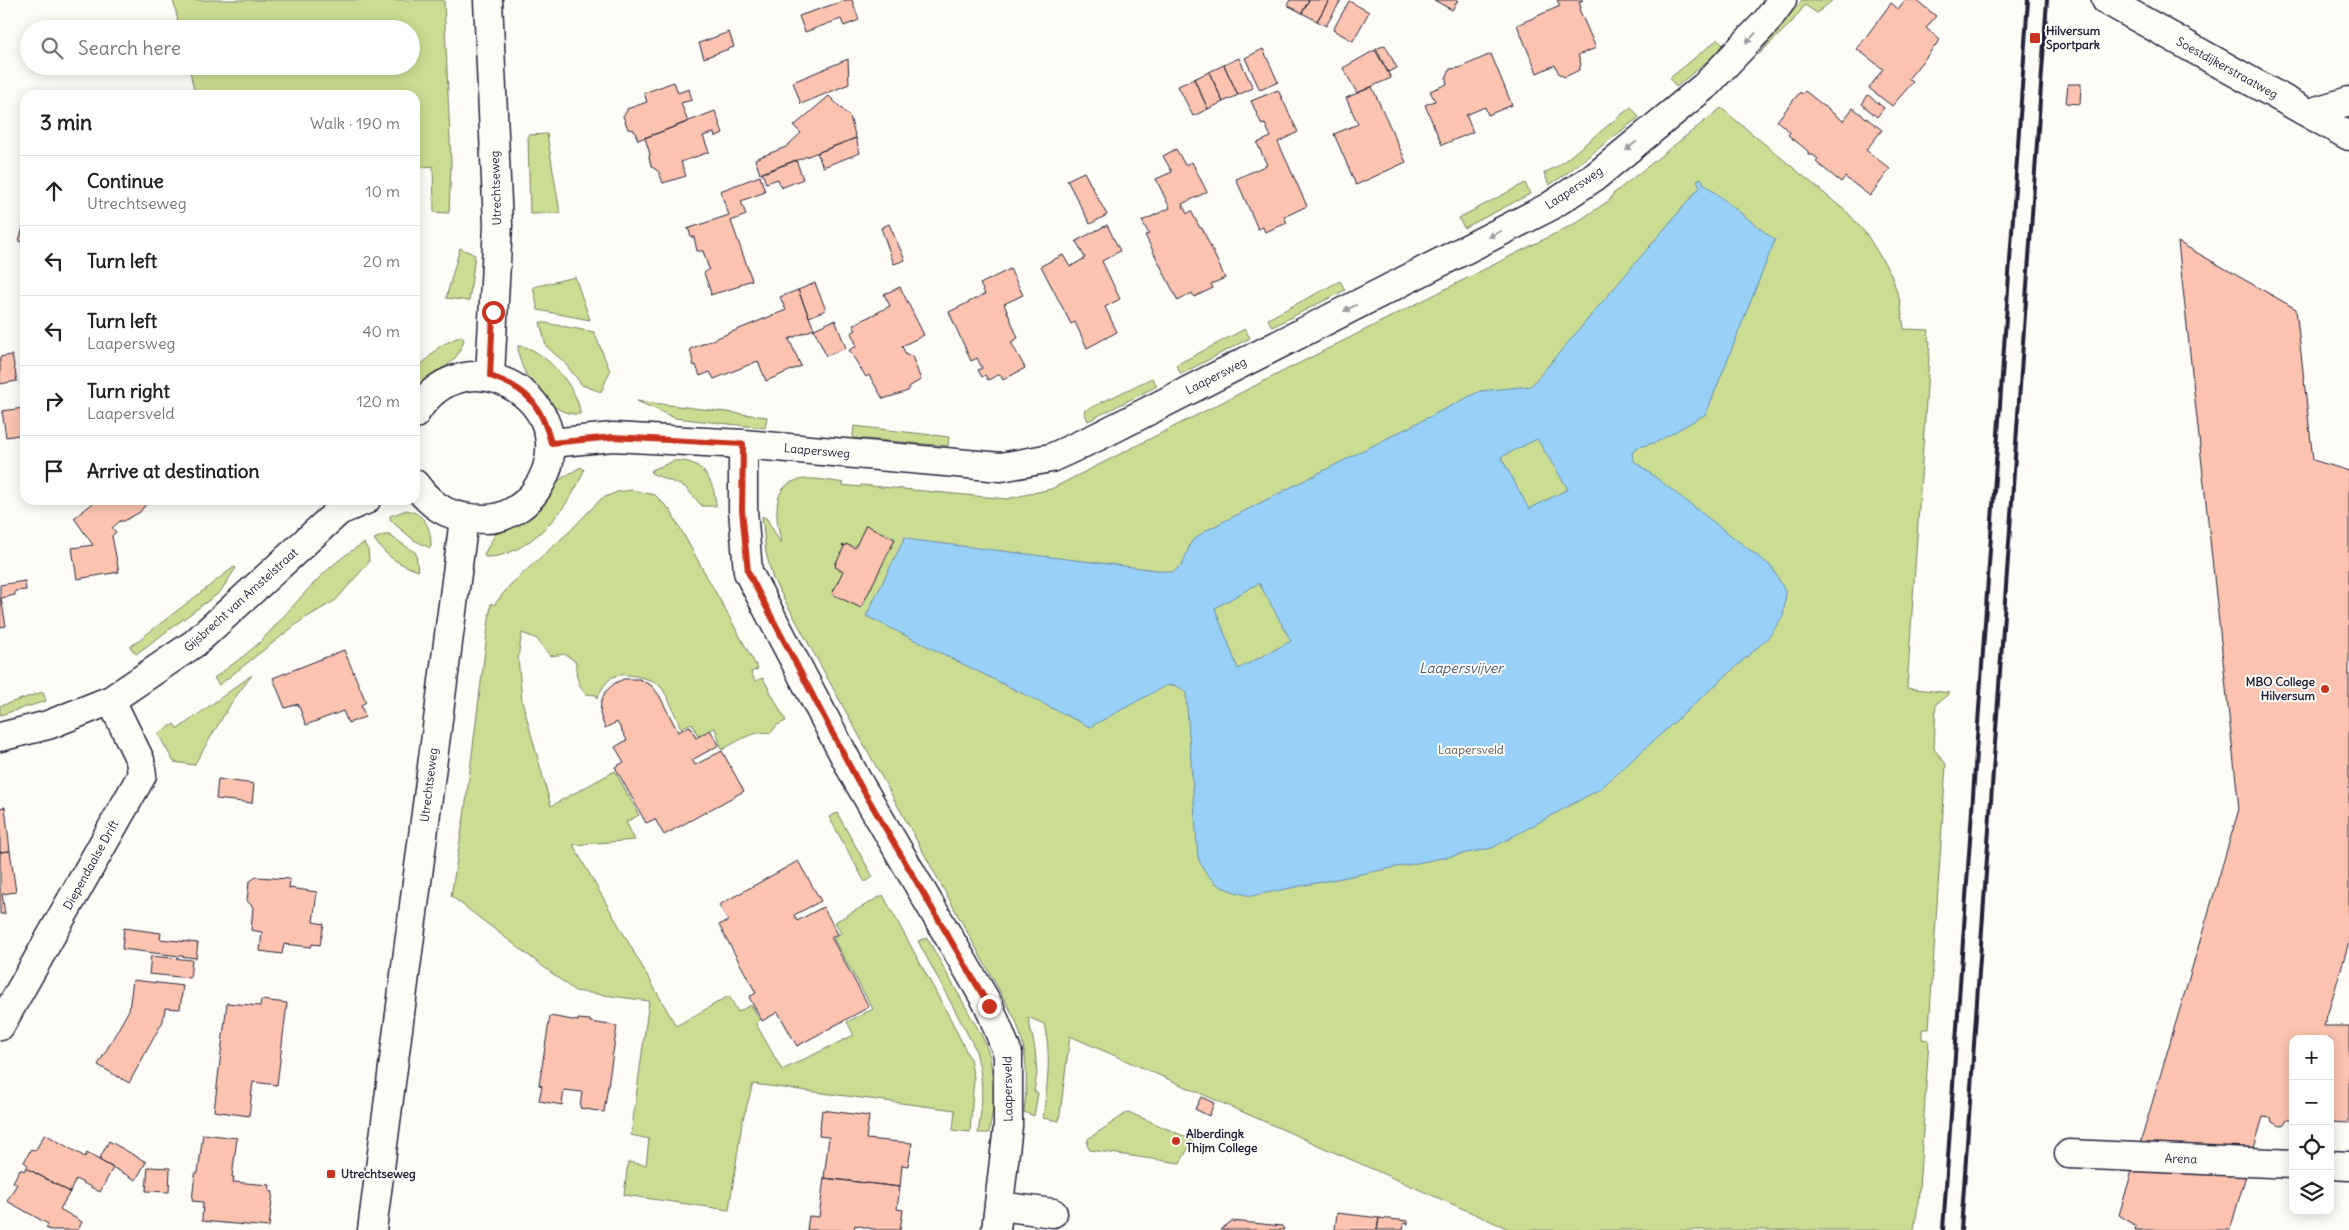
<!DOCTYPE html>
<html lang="en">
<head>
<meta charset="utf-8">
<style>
  body { margin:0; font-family:Delius,sans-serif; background:#f6f6f6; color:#222 }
  .controls { position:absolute; right:15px; bottom:15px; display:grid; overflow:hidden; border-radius:10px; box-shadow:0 2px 12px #0003 }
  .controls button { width:45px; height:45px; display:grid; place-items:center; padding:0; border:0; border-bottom:1px solid #e0e0e0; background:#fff; color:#222; font:25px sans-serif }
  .stop { position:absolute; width:15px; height:15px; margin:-11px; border:4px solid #c8321e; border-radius:50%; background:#fff }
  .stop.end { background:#c8321e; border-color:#fff; box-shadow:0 1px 5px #0008 }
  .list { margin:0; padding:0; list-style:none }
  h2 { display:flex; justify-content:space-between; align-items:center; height:65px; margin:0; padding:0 20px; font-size:21px }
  h2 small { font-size:16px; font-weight:400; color:#767676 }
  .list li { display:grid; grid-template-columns:32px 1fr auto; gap:15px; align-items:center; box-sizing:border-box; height:70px; padding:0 20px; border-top:1px solid #e0e0e0 }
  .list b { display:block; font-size:19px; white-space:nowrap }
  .list p { margin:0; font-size:16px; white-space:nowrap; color:#767676 }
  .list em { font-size:16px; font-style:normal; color:#767676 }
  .icon { flex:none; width:28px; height:28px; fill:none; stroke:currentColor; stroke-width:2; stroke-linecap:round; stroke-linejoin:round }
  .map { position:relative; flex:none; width:2349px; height:1230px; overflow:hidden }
  .search { position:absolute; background:#fff; box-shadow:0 2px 12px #0003; left:20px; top:20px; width:400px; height:55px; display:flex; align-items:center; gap:12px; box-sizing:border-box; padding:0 18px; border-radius:28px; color:#767676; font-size:19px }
  .panel { position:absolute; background:#fff; box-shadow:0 2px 12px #0003; left:20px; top:90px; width:400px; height:415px; border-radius:15px }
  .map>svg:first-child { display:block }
  .green { fill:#cbdd92; stroke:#768066 }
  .water { fill:#98d0f7; stroke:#698aac; fill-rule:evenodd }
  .building { fill:#fcc4b0; stroke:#22223b }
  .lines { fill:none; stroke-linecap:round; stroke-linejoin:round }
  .minor-casing { stroke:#22223b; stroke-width:31 }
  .major-casing { stroke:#22223b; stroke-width:31 }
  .minor { stroke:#fdfcf7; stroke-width:28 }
  .major { stroke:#fdfcf7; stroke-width:28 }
  .rail { stroke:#22223b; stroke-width:4 }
  .oneway { fill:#9a9aa2 }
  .route { stroke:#c8321e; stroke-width:6 }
  .poi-dot { fill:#c8321e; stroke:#fdfcf7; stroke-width:2 }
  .labels { text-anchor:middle; stroke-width:4; stroke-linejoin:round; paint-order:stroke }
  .poi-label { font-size:12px; font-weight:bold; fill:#22223b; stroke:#fdfcf7; text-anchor:start }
  .street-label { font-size:12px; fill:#22223b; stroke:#fdfcf7 }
  .park-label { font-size:12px; fill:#555a55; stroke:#fdfcf7 }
  .water-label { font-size:14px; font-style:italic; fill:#455673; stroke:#fdfcf7 }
</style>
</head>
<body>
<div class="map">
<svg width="2349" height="1230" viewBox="0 0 2349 1230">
  <rect width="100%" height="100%" fill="#fdfcf7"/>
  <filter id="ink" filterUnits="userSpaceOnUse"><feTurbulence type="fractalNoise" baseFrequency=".02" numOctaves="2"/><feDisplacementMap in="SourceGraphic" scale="10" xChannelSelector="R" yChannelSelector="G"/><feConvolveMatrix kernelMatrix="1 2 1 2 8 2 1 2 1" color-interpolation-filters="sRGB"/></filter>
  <g filter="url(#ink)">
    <path class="green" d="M173 0H444L451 163 449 213 434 212 433 166 415 168V95H195L189 66H411V29H180Z
      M1802 0H1833L1817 13 1805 5 1792 22 1758 55Z
      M1718 39 1723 45 1712 57 1676 87 1670 78Z
      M1631 107 1639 117 1563 176 1549 185 1544 173 1558 166Z
      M1721 108 1848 213 1867 235 1891 274 1900 301 1904 329 1929 330 1928 341H1930L1907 688 1950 693 1936 704 1934 749 1946 764 1929 1029H1922V1039L1929 1040 1918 1205 1914 1230H1511L1070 1036 1059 1121 1043 1118C1047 1086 1052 1056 1044 1024L1028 1017 1035 1049 1037 1074 1034 1091 1038 1093 1034 1116 1024 1112C1028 1079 1028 1051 1015 1019L773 579 766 553 762 516 767 519 781 544C780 533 776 521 777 509 778 469 818 479 844 483L842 485 860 487 861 485 1007 499 1051 489 1574 224 1610 200 1613 194Z
      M547 134 560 213 530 214 528 135Z
      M1525 183 1530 194 1464 228 1459 218Z
      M460 248 475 255 469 301 446 298Z
      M575 277 590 320 538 310 533 287Z
      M1340 281 1345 290 1272 327 1268 319Z
      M540 322 594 332 610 371 601 392 582 385 564 362 546 346Z
      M1245 329 1250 338 1181 374 1176 365Z
      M461 336 464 340C455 370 436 368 415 388V371L440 346Z
      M518 346C541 345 581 391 580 414 551 418 517 373 518 346Z
      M1152 378 1157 386 1088 421 1084 411Z
      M637 401 767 417 765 428 675 418Z
      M854 426 949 437 948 446 853 438Z
      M674 461C702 458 715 482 716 506H702L685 487 651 473 652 470Z
      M581 467 584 470C572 505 527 559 485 557L484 554 495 535 562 478Z
      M632 490 655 495 670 510 758 669 751 672 755 681 763 678 786 721 777 725 771 733C753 730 738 741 722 750L715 728 698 736 692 723 681 728C675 716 669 696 660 686 654 680 647 679 639 677 614 671 607 677 597 699V695L585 694C578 683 575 675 576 662L565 654 550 656 537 639 522 633 518 657 522 701 551 806 615 771 639 815 626 822 635 840 573 845 676 1026 729 996 738 1012 751 1005 760 1020 756 1024 782 1070 854 1035 847 1022 873 1009 833 938 841 933 835 922 883 895 951 1020 970 1059 974 1078 970 1132 953 1130 955 1110 753 1084 742 1123 729 1210 624 1195 628 1162 646 1165 649 1139 631 1135 649 1001 575 991 451 896 465 810 491 603 494 605 510 585 569 532 601 499 617 492Z
      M407 510C426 515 431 528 431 546L430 548 414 540 391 521 390 516Z
      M384 535H389L416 553 418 571C399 564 386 557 374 539Z
      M364 543 368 550 369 562 336 600 302 620 219 685 214 678C230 666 248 654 262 640 295 606 322 567 364 543Z
      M234 567 236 568 220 592 136 654 130 647Z
      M252 675 233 700 194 765 174 762 158 734 174 724 178 729Z
      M43 692 46 701 0 715V706Z
      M837 813 873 877 865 882 829 817Z
      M927 938 983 1038 990 1057 995 1097 989 1133H978C983 1103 984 1078 975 1048L918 941Z
      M1128 1112 1193 1140 1180 1163 1090 1150 1087 1145 1088 1139Z"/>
    <path class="water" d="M1701 178 1704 184 1775 240 1706 414 1657 442 1636 448 1632 453 1633 460 1772 567 1786 593 1783 616 1769 637 1600 789 1492 848 1251 896C1222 889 1211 886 1198 858L1186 693C1179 686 1175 684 1165 686L1090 727 866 616 905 537 913 540 1173 572 1182 565 1191 542 1205 531 1480 391 1531 386 1700 187 1697 180ZM1537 439 1568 489 1529 509 1501 457ZM1259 583 1291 641 1238 669 1215 608Z"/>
    <path class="building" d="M846 0H852L859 20 844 26 841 19 805 32 799 16Z
      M1290 0H1309L1302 13 1287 5Z
      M1309 0H1329L1317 21 1302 13Z
      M1329 0H1341L1326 26 1317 21Z
      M1434 0H1458L1452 10Z
      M1557 0H1583L1579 2 1581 8 1579 9 1596 48 1578 55 1581 64 1579 70 1565 77 1559 74 1555 65 1537 73 1517 25 1560 6Z
      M1905 0H1916L1936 16 1926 28 1940 40 1908 79 1913 82 1892 106 1869 88 1883 69 1857 49 1891 3 1898 9Z
      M1349 1 1369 12 1353 41 1333 30Z
      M729 32 734 47 704 58 699 43Z
      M1385 45 1397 68 1388 72 1376 49Z
      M1263 49 1278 82 1260 90 1245 58Z
      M1375 50 1391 78 1357 93 1343 68Z
      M1491 54 1512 105 1488 115 1485 107 1466 115 1473 132 1442 145 1425 105 1435 101 1430 91 1447 84 1446 78 1450 69 1459 68Z
      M1239 58 1253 88 1238 95 1224 65Z
      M848 59 849 84 801 104 793 82Z
      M1224 65 1238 95 1223 102 1209 72Z
      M1209 72 1223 102 1208 109 1194 79Z
      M1194 79 1208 109 1193 116 1178 86Z
      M674 82 678 93 689 89 692 100 681 103 688 122 638 140 634 130 628 129 623 116 627 111V109L647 102 644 93Z
      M2068 84H2081L2080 104 2066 103Z
      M1372 87 1406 162 1356 185 1334 134 1358 124 1346 98Z
      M1278 90 1298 132 1278 142 1307 206 1284 217 1287 223 1265 232 1263 227 1258 229 1236 179 1267 165 1257 143 1271 137 1265 124 1262 125 1251 101Z
      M1805 91 1843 121 1853 108 1882 130 1866 150 1890 169 1870 196 1845 177 1841 182 1816 162 1818 159 1813 155H1808V151L1788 135 1790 132 1777 121 1800 92 1802 94Z
      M1868 95 1884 108 1877 117 1862 104Z
      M829 96 850 117 856 138 760 174 755 159 786 147 801 133 794 126Z
      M715 111 723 133 715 137 714 133 703 136 709 152 681 162 686 176 663 183 659 172 651 166 649 157 650 154 645 138Z
      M856 138 860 153 823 167 817 153Z
      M1176 149 1185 165 1192 162 1207 192 1182 204 1187 214 1191 211 1200 228H1202L1225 278 1211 284 1213 288 1194 297 1192 293 1178 301 1145 235 1149 234 1142 221 1170 208 1156 179 1172 172 1163 156Z
      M796 160 803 179 781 188 778 179 766 183 762 173Z
      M1084 172 1107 215 1090 224 1067 180Z
      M760 176 765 192 741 201 746 215 731 221 752 280 740 284V286L710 295 711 293 704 273 709 269 703 251H697L694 237H691L689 230 687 229 729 215 720 191Z
      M25 221V243L19 241Z
      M889 224 905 260 894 264 881 228Z
      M1107 225 1120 251 1102 261 1120 299 1105 307 1117 332 1087 348 1075 322 1071 324 1041 266 1063 255 1070 267 1085 258 1076 241Z
      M2178 242 2296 309 2313 460 2349 471V942L2324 1026H2349V1123L2330 1122V1039H2293V1119H2287L2284 1124 2279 1126 2272 1122 2271 1118 2263 1117 2230 1230H2135L2136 1226 2119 1215 2239 809Z
      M1010 269 1023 295 1004 304 1018 338 1011 342 1025 368 1003 380 1000 374 988 380 985 375 982 377 978 370 982 368 977 358 971 361 949 312 985 294 980 284Z
      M815 283 826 310 809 317 798 290Z
      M900 287 924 335 902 346 906 355 912 356 921 380 910 386 908 391 883 399 869 375 866 377 849 350 857 346 851 333 856 330 853 325 890 306 884 294Z
      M798 290 814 329 789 339 801 366 766 381 758 361 714 379 710 372 700 376 696 365 694 366 690 349 786 310 780 297Z
      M835 320 846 348 826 356 814 329Z
      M12 355 17 381 0 384V357Z
      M24 408 25 434 6 437 2 411Z
      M97 500H149L140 512 124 521H120L112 528 116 532 112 536 119 572 77 579 72 548 93 545 74 518Z
      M866 525 895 539 861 608 832 594 843 571 835 567 836 564 834 563H836L844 547 842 545 845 546 846 544 855 548Z
      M25 581 26 590 15 591V595L1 598 6 626 0 627V585Z
      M344 650 366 702 361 705 365 717 348 723 343 711 306 725 298 704 285 708 273 678Z
      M624 679H639L652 686 659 695 678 732 690 726 696 738 710 730 719 745 692 760 695 765 722 751 744 791 664 835 655 819 646 823 615 767 624 762 615 747 627 740 617 722 605 728 600 714 601 702 605 692 615 683Z
      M218 779 254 784 252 803 216 799Z
      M5 807 10 851 0 852V808Z
      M10 851 16 892 2 894 5 914H0V852Z
      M798 861 821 901 794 915 797 921 823 907 838 934 831 937 869 1007 797 1046 778 1012 762 1021 749 997 756 993 719 925 728 921 719 905Z
      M256 877 290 879 289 888 317 892 313 922 324 924 320 945 312 944 311 947 284 944 282 954 260 951 262 932 251 930 253 907 247 901 249 882Z
      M124 928 161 933 160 939 198 943 196 958 122 949Z
      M151 956 192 960 190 978 149 974Z
      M133 980 183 986 180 1009 165 1008 163 1021 129 1083 98 1065 129 1010Z
      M261 1000 287 1003 277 1085 253 1082 249 1116 214 1111 227 1003 260 1006Z
      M550 1016 578 1021V1019L590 1020V1022L617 1026 604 1112 580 1108 582 1092 564 1090 562 1105 539 1101 542 1086 539 1085Z
      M1201 1097 1214 1103 1209 1116 1195 1109Z
      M822 1110 869 1116 866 1139 912 1143 908 1166 902 1165 900 1187 824 1178 829 1137 819 1136Z
      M45 1134 85 1157 87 1153 113 1168 100 1192 76 1179 70 1192 26 1168 28 1165 24 1162 31 1149 35 1151Z
      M203 1134 237 1138 232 1177H234L233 1182 270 1185 269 1191 273 1192 269 1227 202 1221 203 1202 192 1201 195 1173H198Z
      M109 1141 146 1162 136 1180 99 1160Z
      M148 1167 170 1168 169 1192 146 1191Z
      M26 1168 70 1192 60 1209 82 1222 78 1230H50L46 1228 48 1224 7 1201 17 1184 13 1182 20 1169 24 1171Z
      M824 1178 900 1187 897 1209 903 1210 900 1230H877L855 1225 854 1230H807L809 1216 819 1217Z
      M1337 1213 1379 1218 1377 1230H1335Z
      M1379 1218 1408 1221V1224L1404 1223 1403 1230H1377Z
      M1232 1221 1282 1226 1284 1230H1220Z"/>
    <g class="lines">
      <g class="minor-casing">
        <path id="minor" d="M2309 113 2349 101
          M551 443 613 437 743 444 1001 467 1051 458 1099 436 1549 207 1596 176 1706 85 1766 22 1782 0
          M743 444V510L748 572 856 778 989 1006 1008 1054V1126L996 1230
          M0 737 48 725 111 700 195 643 339 511 366 500
          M0 1026 142 775 140 760 111 700
          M2069 1154 2293 1164
          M2330 1165 2349 1166
          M999 1206 1053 1213"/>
      </g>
      <g class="major-casing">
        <path id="major" d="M488 0 498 225 490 376
          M2106 0 2349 136
          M415 414C468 325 595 410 534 493 524 507 504 519 486 519 453 519 435 511 415 484
          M372 1230 464 519"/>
      </g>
      <use href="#minor" class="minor"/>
      <use href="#major" class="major"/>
      <path class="rail" d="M1943 1230 2028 0
        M1961 1230 2047 0"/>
    </g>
    <defs><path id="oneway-solid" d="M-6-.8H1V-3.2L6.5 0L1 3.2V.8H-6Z" transform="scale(1.25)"/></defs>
    <g class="oneway">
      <use href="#oneway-solid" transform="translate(1751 38) rotate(133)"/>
      <use href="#oneway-solid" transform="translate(1631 146) rotate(140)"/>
      <use href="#oneway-solid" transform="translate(1495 234) rotate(153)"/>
      <use href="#oneway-solid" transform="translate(1350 308) rotate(153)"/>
    </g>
  </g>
  <g class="lines" filter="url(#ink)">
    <path class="route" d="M493 312 490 376C527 388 541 405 551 443L613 437 743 444 742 510 748 572 856 778 989 1006"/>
  </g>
  <g class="poi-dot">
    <rect x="2029" y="32" width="12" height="12" rx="2.5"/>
    <circle cx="2325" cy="689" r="5"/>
    <circle cx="1176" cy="1141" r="5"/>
    <rect x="326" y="1169" width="10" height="10" rx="2.5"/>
  </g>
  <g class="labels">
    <g class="poi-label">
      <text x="2046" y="35">Hilversum<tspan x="2046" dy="14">Sportpark</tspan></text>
      <text x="2315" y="686" text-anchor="end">MBO College<tspan x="2315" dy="14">Hilversum</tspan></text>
      <text x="1186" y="1138">Alberdingk<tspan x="1186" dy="14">Thijm College</tspan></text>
      <text x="341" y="1178">Utrechtseweg</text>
    </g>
    <g class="street-label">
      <text transform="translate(2227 68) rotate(29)" y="4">Soestdijkerstraatweg</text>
      <text transform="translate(496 188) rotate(-92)" y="4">Utrechtseweg</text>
      <text transform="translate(1574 188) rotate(-34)" y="4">Laapersweg</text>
      <text transform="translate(1216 376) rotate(-27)" y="4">Laapersweg</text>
      <text transform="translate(817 451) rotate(5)" y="4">Laapersweg</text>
      <text transform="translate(241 600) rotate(-42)" y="4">Gijsbrecht van Amstelstraat</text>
      <text transform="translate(429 785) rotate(-83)" y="4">Utrechtseweg</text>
      <text transform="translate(91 865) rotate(-61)" y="4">Diependaalse Drift</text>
      <text transform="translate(1008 1089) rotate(-91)" y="4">Laapersveld</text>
      <text transform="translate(2181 1159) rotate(2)" y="4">Arena</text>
    </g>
    <g class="park-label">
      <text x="1471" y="754">Laapersveld</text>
    </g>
    <g class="water-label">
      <text x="1461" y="673">Laapersvijver</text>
    </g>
  </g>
</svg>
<div class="controls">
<button>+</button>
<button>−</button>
<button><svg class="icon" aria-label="locate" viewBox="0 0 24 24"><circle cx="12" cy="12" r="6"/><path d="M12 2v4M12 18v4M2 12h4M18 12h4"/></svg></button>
<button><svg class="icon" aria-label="layers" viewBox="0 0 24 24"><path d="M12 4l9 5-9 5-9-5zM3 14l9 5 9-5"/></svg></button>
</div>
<div class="stop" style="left:493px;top:312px"></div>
<div class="stop end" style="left:989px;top:1006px"></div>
<div class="search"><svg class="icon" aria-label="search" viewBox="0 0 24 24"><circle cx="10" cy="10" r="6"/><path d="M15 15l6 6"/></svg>Search here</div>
<section class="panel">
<h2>3 min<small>Walk · 190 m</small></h2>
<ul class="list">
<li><svg class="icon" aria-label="ahead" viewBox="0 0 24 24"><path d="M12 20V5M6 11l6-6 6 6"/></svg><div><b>Continue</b><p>Utrechtseweg</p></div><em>10 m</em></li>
<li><svg class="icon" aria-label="left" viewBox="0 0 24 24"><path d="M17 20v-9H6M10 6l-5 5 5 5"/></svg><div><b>Turn left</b></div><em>20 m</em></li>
<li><svg class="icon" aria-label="left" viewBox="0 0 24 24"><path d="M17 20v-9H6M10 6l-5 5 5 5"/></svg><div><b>Turn left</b><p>Laapersweg</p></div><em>40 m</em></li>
<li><svg class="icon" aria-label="right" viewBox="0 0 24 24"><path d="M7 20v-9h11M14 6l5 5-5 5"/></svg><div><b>Turn right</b><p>Laapersveld</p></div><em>120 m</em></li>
<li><svg class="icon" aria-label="arrive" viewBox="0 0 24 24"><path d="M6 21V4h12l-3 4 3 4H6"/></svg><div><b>Arrive at destination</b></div></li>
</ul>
</section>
</div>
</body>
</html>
